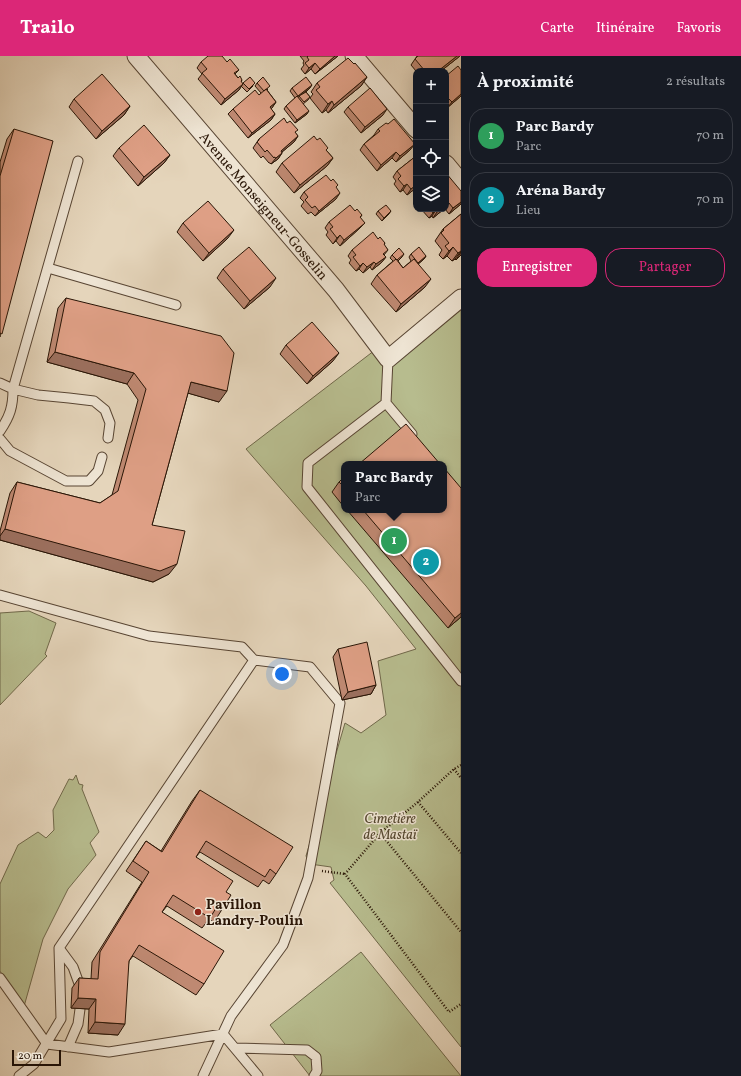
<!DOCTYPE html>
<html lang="fr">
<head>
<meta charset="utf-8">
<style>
  body { margin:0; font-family:Vollkorn,serif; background:#20242c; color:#f1f3f6 }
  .controls { position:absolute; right:12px; top:12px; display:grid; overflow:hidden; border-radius:8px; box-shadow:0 4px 16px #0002 }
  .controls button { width:36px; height:36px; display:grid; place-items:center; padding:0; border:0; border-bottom:1px solid #363941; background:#171b24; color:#f1f3f6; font:20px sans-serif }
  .scale { position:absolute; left:12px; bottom:10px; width:49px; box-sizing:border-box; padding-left:4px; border:2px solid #291506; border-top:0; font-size:11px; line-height:14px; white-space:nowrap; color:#291506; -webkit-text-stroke:3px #eee4d3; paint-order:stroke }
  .you { position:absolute; left:282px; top:618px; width:14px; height:14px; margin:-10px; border:3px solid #fff; border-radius:50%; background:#1a73e8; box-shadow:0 0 0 6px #1a73e833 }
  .badge { display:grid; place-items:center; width:26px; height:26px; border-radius:50%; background:#db2777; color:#fff; font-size:13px; font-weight:700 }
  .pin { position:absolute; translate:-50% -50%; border:2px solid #fff; box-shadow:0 1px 4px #0006 }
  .popup { position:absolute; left:341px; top:405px; width:106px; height:52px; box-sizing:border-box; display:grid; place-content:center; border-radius:8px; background:#171b24; filter:drop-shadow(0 1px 3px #0005); font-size:13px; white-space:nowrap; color:#9ea1a6 }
  .popup b { font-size:15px; color:#f1f3f6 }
  .popup::after { content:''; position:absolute; left:50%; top:100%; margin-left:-8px; border:8px solid transparent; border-top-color:#171b24 }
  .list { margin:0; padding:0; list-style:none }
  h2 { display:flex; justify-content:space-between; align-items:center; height:52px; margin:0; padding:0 16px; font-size:17px }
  h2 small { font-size:13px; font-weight:400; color:#9ea1a6 }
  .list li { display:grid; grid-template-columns:26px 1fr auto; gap:12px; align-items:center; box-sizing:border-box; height:56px; margin:0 8px 8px; padding:0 8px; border:1px solid #363941; border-radius:16px }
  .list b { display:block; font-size:15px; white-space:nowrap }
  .list p { margin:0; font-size:13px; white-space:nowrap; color:#9ea1a6 }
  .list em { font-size:13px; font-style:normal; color:#9ea1a6 }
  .actions { display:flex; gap:8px; padding:12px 16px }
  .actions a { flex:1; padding:9px 0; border:1px solid #db2777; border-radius:16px; text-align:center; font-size:14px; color:#db2777 }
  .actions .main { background:#db2777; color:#fff }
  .icon { flex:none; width:22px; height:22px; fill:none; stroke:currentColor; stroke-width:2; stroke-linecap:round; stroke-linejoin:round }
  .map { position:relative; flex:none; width:461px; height:1020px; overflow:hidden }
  header { display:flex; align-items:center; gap:24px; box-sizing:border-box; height:56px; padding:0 20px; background:#db2777; color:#fff }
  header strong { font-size:19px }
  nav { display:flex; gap:22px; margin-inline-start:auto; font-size:14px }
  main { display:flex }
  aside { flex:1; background:#171b24 }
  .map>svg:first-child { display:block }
  .green { fill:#b7bc8e; stroke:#70684a; fill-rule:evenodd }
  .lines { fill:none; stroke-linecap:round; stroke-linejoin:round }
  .lane-casing { stroke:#584533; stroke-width:11 }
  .street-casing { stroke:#584533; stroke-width:19 }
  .path { stroke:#291506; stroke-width:2.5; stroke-dasharray:1 2; stroke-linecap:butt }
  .lane { stroke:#eee4d3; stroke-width:9 }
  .street { stroke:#eee4d3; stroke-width:17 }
  .wall { fill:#bf8972; stroke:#291506 }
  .shaded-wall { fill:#9b6f5d; stroke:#291506 }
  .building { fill:#de9f85; stroke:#291506 }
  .poi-dot { fill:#8f2418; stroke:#eee4d3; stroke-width:1.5 }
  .labels { text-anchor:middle; stroke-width:3; stroke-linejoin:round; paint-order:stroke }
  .street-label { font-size:14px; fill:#291506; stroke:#eee4d3 }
  .park-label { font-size:14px; font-style:italic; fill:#54472f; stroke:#eee4d3 }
  .poi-label { font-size:14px; font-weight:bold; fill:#291506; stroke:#eee4d3; text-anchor:start }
</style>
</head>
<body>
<header>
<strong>Trailo</strong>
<nav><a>Carte</a><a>Itinéraire</a><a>Favoris</a></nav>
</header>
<main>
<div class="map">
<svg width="461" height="1020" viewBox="0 0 461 1020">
  <rect width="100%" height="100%" fill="#e5d5bb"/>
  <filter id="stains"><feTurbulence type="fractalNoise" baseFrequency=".005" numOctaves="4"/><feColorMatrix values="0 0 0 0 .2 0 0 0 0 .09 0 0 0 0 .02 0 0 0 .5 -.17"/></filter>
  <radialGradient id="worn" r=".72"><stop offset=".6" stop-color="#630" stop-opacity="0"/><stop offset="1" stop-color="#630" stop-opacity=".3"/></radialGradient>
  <path class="green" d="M461 242V991L330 827 334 824 331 811 310 808 306 800 345 667 361 677 386 659 378 605 416 593 366 530 246 393 379 291 387 302ZM344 408H444V454H344Z
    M29 555 56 567 45 598 47 600 0 649V557Z
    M76 719 79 728 83 729 82 733 99 776 90 787 96 799 68 833 43 883 23 954 0 915V828L18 789 38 776 46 782 54 774 53 754 69 723 73 724Z
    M361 896 461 1020H310L270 969Z"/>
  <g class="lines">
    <g class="lane-casing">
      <path id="lane" d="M48 212 176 249
        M0 327 13 333 38 339 69 342 94 345 105 354 110 367 108 382
        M386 347 388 303
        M0 375C10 360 13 351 13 333L78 105
        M412 378 386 347 308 407 307 431 461 625
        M0 383 10 395 66 425H89L98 415 102 401
        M0 539 149 580 242 591 254 604 310 611 340 647 308 822 283 889 231 960 203 1020
        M59 892 73 911 81 933
        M0 922 47 988 109 996 223 978 258 1020
        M68 991 78 968 80 953
        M235 992 307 994 316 1001 317 1015 314 1020
        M19 1020 34 1008 61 963 59 892 254 604"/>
    </g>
    <g class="street-casing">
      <g id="street">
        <path id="s1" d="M136 0 336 234 388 303 461 242"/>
        <path d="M354 0 416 73"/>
        <path d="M446 108 461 126"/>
      </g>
    </g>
    <path class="path" d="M461 709 454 713 418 746 380 777 345 818 449 956 461 948
      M454 713 461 722
      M418 746 461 797
      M380 777 461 876
      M322 815 345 818"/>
    <use href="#lane" class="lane"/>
    <use href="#street" class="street"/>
  </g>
  <path class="wall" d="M300 0H338L315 18 311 13 305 18 301 13 304 9 303 7 304 5Z
    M417 0H460L441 15H416L411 9Z
    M201 6H227L239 14 235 18 238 22 242 24 241 26 243 28 250 21 253 30 247 36 241 30 239 34 221 49 198 23 202 18 197 12Z
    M354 8 367 21 361 30 328 57 326 54 322 57 310 42 313 38 311 36 317 27Z
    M446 20 461 40 447 52 446 50Z
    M257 27 268 33 267 34 276 46 271 53 275 58 271 64 248 82 228 58 233 53 259 39 261 37 255 30Z
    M292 32H310L306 36 310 41 308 44 303 48 307 58 295 67 284 53 286 50 295 42 290 35Z
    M74 43 130 50 124 59 96 83 69 51Z
    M348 51 383 59 361 77 344 56Z
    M287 67 298 80 294 86 282 96V97L278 103 271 108 270 107H269L263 100 261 102 253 92 259 83Z
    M14 73 0 281V106L7 83Z
    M378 73 410 94 396 106 392 102 377 115 360 94 364 88 374 79Z
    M119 92 170 99 164 107 138 130 113 100Z
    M327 95 333 102 327 110 294 137 276 116 282 107Z
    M416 100V132L407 139 403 134 400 136 394 128 396 125 393 121 397 115Z
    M446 117 461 148 449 158 445 153H446Z
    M336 132V143L315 160 311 156 308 158 301 150 304 146 300 142 304 136Z
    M421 153H444L433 162 432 160 429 162Z
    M355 155 362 159 360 162 365 167 360 172 340 190 336 185 333 188 326 179 328 176 325 172 329 166Z
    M378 155 389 158 382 165 376 158Z
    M461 158V199L456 204 455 203 452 205 447 200 443 203 439 199 442 194 435 185 443 173Z
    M183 167 228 182 203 205 177 176Z
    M378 183 385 187 384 189 388 194 384 199 386 201 381 207 372 214 370 211 363 217 359 213 356 215 349 207 351 204 348 200 352 194Z
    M404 198 402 201 398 205 403 212 411 205 409 201 411 198 426 200 424 203 418 208 425 231 396 256 371 228 377 219 393 205 390 202 392 199Z
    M223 213 270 231 244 253 217 222Z
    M66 242 219 346 188 337 152 469 169 518 153 526 0 484V475L10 437 17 426 100 447 112 439 138 344 127 328 47 306 58 252Z
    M286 289 333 305 307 328 280 298Z
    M344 421V451L332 436 339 426Z
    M461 432V561L448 572 347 454H444Z
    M338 593 376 629 371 638 342 644 333 601Z
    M200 734 276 818 269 828 263 824 258 831 200 796 196 801 226 836 221 855 214 866 209 863 202 872 167 850 162 856 204 928 196 939 133 900 129 905 118 979 88 977 89 953 71 952 72 932 79 922 91 923 92 906 142 826 126 815 146 785 161 795 192 745Z"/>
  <path class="shaded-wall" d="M335 0H338L315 18 320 13Z
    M457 0H460L441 15H438Z
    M315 7 311 13 305 18 309 12Z
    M367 21 361 30 328 57 334 49Z
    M243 28 239 34 221 49 225 43Z
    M312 29 310 32 296 43 298 40Z
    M461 38V40L447 52 452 46Z
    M332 45 326 54 322 57 328 48Z
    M276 46 272 52 266 57 270 51Z
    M130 50 124 59 96 83 102 75Z
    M387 53 383 59 361 77 365 71Z
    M309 55 307 58 295 67 297 64Z
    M275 58 271 64 248 82 252 77Z
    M298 80 294 86 276 101 281 95Z
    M415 88 410 94 396 106 400 100Z
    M396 96 392 102 377 115 381 109Z
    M282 97 278 103 271 108 276 102Z
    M170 99 164 107 138 130 144 121Z
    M333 102 327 110 294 137 300 129Z
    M407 128 403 134 400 136 404 130Z
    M416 129V132L407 139 411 133Z
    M340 137 336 143 315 160 319 155Z
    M461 146V148L449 158 453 152Z
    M441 153H444L433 162 437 156Z
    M436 154 432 160 429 162 433 157Z
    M391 155 389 158 382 165 384 162Z
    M365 167 360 172 340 190 344 184Z
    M234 174 228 182 203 205 209 197Z
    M340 179 336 185 333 188 337 182Z
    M453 191 447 200 443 203 449 195Z
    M461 195 455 203 452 205 458 197Z
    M461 196V199L456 204Z
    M426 200 424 203 416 210 418 207Z
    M386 201 381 207 372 214 376 208Z
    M374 206 370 211 363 217 367 211Z
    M363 207 359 213 356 215 360 210Z
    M276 222 270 231 244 253 250 245Z
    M431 223 425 231 396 256 401 248Z
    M55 296 134 317 127 328 47 306Z
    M339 297 333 305 307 328 313 320Z
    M191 326 227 335 219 346 184 336Z
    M5 473 177 508 169 518 153 526 0 484V480Z
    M461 557V561L448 572 455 562Z
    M376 629 371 638 342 644 348 636Z
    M78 942 96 943 89 953 71 952Z
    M95 966 125 968 118 979 88 977Z"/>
  <path class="building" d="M208 0H222L227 6 230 3 239 14 234 17 238 22 240 20 242 24 241 25 243 28 225 43 202 17 207 13 201 6Z
    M308 0H335L320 13 315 7 309 12 305 7 309 4 307 1Z
    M418 0H457L438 15H425L415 3Z
    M348 2 354 8 355 7 367 21 334 49 332 45 328 48 316 34 320 31 317 27Z
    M458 10 461 14V38L452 46 447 41 446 42V20Z
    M102 18 130 50 102 75 74 43Z
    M250 21 255 27 249 33 243 27Z
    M263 21 270 30 264 35 257 27Z
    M306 21 312 29 298 40 292 32Z
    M370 32 387 53 365 71 348 51Z
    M266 33 276 46 270 51 275 58 252 77 233 53 255 34 259 39Z
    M306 36 310 41 304 46 299 40Z
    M297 40 309 55 297 64 286 50Z
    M284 62 287 67 290 65 298 74 295 76 298 80 281 95 282 97 276 102 274 101V102L267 94 265 96 257 86 259 84V83Z
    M394 63 415 88 400 100 396 96 381 109 364 88 380 75 378 73 386 67 388 68Z
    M144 69 170 99 144 121 119 92Z
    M14 73 53 85 2 278 0 277V120Z
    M314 80 317 84 320 82 328 92 326 94 333 102 300 129 282 107Z
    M416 100V129L411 133 407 128 404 130 398 123 401 120 397 115Z
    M446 117 461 135V146L453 152 449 147 446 149Z
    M326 119 331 125 333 123 338 129 336 131 340 137 319 155 315 150 312 152 305 144 308 141 304 136Z
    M208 145 234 174 209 197 183 167Z
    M350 149 355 155 357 153 362 159 360 161 365 167 344 184 340 179 337 182 330 173 333 171 329 166Z
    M386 149 391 155 384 162 378 155Z
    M430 153H441L437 156 436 154 433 157Z
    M461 158V195L458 197 453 191 449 195 445 190 449 187 441 177 444 174 443 173Z
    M373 176 378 183 380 181 385 187 384 188 388 194 383 198 386 201 376 208 374 206 367 211 363 207 360 210 353 201 356 199 352 194Z
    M249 191 276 222 250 245 223 213Z
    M419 191 426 200 418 207 411 198Z
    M399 192 404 198 397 204 392 199Z
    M396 203 403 212 414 203 431 223 401 248 377 219Z
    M66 242 221 280 234 297 227 335 191 326 152 469 185 475 177 508 160 515 5 473 17 426 100 447 118 435 146 333 134 317 55 296Z
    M312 266 339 297 313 320 286 289Z
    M406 368 440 408H359Z
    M444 412 461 432V557L455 562 363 454H444Z
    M344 421V431L339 426Z
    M367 586 376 629 348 636 338 593Z
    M200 734 293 791 276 818 270 813 265 821 206 785 196 801 233 825 226 836 231 839 221 855 216 852 210 862 173 839 162 856 224 895 204 928 139 889 129 905 125 968 95 966 96 943 78 942 79 922 98 923 100 896 149 816 133 805 146 785 162 796Z"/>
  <circle class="poi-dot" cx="198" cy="856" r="4"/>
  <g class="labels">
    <g class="street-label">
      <text dy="5" stroke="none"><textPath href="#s1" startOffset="197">Avenue Monseigneur-Gosselin</textPath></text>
    </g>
    <g class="park-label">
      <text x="390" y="767">Cimetière<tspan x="390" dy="16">de Mastaï</tspan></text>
    </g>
    <g class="poi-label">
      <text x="206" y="853">Pavillon<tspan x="206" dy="16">Landry-Poulin</tspan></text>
    </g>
  </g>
  <rect width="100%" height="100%" filter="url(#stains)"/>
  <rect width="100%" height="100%" fill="url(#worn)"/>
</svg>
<div class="controls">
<button>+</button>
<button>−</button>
<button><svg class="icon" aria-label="locate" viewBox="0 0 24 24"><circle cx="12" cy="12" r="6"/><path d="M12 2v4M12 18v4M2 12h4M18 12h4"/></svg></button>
<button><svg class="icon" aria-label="layers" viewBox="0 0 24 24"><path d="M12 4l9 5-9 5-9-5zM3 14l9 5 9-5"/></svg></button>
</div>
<div class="scale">20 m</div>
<div class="you"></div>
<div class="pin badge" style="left:394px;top:485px;background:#2e9e5b">1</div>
<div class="popup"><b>Parc Bardy</b>Parc</div>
<div class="pin badge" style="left:426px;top:506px;background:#0f9aa8">2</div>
</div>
<aside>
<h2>À proximité<small>2 résultats</small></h2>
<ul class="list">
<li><span class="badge" style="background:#2e9e5b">1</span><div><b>Parc Bardy</b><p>Parc</p></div><em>70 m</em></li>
<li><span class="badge" style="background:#0f9aa8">2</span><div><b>Aréna Bardy</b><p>Lieu</p></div><em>70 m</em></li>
</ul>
<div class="actions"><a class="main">Enregistrer</a><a>Partager</a></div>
</aside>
</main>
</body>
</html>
